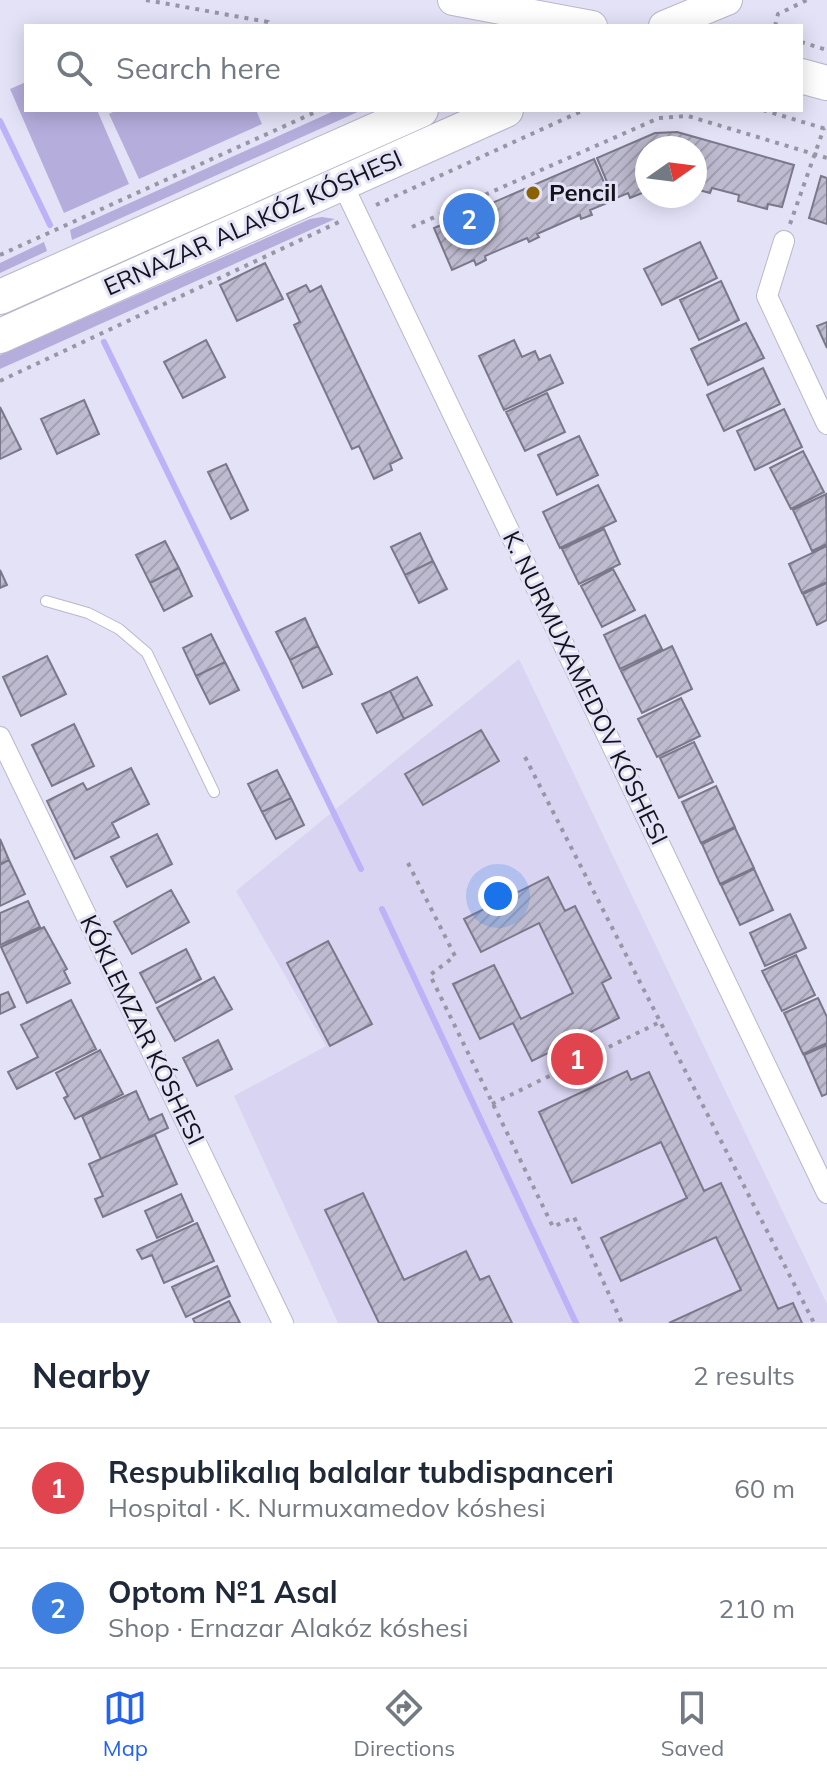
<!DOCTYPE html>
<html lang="en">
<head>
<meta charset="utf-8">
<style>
  body { margin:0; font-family:Mulish,sans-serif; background:#f6f6f7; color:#1f2937 }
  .compass { position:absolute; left:635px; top:136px; width:72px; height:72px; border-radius:50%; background:#fff; box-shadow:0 4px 20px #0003; rotate:76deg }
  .you { position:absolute; left:498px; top:896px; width:28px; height:28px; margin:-20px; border:6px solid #fff; border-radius:50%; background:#1a73e8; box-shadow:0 0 0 12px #1a73e833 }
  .badge { display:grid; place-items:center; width:52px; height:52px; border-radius:50%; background:#2563eb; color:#fff; font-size:26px; font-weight:700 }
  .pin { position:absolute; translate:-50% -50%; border:4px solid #fff; box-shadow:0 2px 8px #0006 }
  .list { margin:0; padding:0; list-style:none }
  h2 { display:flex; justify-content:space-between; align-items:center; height:104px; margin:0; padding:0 32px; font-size:34px }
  h2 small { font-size:26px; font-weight:400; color:#747a83 }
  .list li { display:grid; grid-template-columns:52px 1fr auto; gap:24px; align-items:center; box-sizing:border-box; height:120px; padding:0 32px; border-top:2px solid #e0e1e3 }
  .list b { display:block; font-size:30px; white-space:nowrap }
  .list p { margin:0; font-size:26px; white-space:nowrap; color:#747a83 }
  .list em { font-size:26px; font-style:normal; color:#747a83 }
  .icon { flex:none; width:44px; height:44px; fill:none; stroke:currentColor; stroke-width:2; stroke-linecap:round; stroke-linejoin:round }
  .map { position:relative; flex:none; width:827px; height:1323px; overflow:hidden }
  .search { position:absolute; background:#fff; box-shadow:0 4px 20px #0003; left:24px; right:24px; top:24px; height:88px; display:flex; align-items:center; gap:20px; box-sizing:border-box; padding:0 28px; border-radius:0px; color:#747a83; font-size:30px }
  .sheet { height:344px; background:#fff }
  nav { display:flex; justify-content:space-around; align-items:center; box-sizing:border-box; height:112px; border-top:2px solid #e0e1e3; background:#fff; font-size:22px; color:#747a83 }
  nav a { display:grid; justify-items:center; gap:4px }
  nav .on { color:#2563eb }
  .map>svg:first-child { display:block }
  .built { fill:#d8d4f1 }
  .green { fill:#b5addc }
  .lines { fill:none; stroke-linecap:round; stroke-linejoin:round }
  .stream { stroke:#bdb1f7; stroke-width:6 }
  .building { fill:url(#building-hatch); stroke:#7b788b; stroke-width:2 }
  .lane-casing { stroke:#bab7cc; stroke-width:12 }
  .street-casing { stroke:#bab7cc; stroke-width:22 }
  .secondary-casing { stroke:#bab7cc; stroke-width:32 }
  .primary-casing { stroke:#bab7cc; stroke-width:36 }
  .path { stroke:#9896a6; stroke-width:4; stroke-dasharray:4 6; stroke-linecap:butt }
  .lane { stroke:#fff; stroke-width:10 }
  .street { stroke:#fff; stroke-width:20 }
  .secondary { stroke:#fff; stroke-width:30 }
  .primary { stroke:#fff; stroke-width:34 }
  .poi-dot { fill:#896301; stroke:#e4e2f7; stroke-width:3 }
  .labels { text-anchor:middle; stroke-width:6; stroke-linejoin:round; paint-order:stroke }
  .poi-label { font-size:24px; font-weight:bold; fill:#14131a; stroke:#e4e2f7; text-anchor:start }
  .street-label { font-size:24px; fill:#14131a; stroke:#e4e2f7 }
</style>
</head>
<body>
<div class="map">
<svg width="827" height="1323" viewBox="0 0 827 1323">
  <defs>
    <pattern id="building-hatch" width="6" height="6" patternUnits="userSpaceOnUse" patternTransform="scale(2)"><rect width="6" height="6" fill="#bebbd0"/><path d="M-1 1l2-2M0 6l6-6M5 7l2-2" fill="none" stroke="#a2a0b2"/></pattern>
  </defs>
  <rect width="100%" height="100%" fill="#e4e2f7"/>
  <path class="built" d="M519 659 827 1304V1323H338L234 1096 326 1046 236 891Z"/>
  <path class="green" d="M26 82V110H97L129 184 64 213 10 89Z
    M117 110H256L262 124 139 179 109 114Z
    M336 110H362L72 240 70 230Z
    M322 217 335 219 0 369V355L310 219Z
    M44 242 47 251 0 273V263Z"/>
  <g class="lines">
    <path class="stream" d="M0 121 50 225
      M104 342 361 869
      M382 909 576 1323"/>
  </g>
  <path class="building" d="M677 132 794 165 782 207 768 204 767 209 738 201 739 195 712 188 710 193 695 189V148H647V191L630 198 628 193 614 199 597 158 655 133Z
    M594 159 612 201 590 210 592 215 581 219 580 215 537 234 539 237 529 242 527 238 485 256 486 260 476 265 474 260 452 270 434 228Z
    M821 176 827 178V224L809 218Z
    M700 242 717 278 662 305 644 269Z
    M265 263 283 299 237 321 220 285Z
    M721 281 739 320 699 340 680 300Z
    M306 285 310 292 321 286 402 458 390 464 392 470 374 479 359 446 352 449 294 325 300 322 287 294Z
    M827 322V348L817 326Z
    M746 323 764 358 708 385 691 349Z
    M206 340 225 377 183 398 164 362Z
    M514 340 522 357 535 351 539 360 550 355 563 383 504 410 479 356Z
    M763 368 780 404 724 431 707 395Z
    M547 393 565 432 525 451 506 412Z
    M84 400 99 434 57 454 41 419Z
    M0 407 21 449 0 459Z
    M784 409 802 447 755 470 737 431Z
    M579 436 598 475 557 495 538 455Z
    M803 451 824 492 791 509 770 468Z
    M226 464 248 510 231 519 208 472Z
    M598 485 616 521 560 548 543 512Z
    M826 494 827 544 812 551 793 510Z
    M604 529 620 564 579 584 562 549Z
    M420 533 433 561 405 575 391 547Z
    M165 541 179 568 150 583 136 555Z
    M827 546V582L802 593 789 564Z
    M433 561 447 589 419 603 405 575Z
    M179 568 192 596 164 611 150 583Z
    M613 569 635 610 602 627 581 586Z
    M0 570 7 585 0 588Z
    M827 583V620L817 625 803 594Z
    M645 615 662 649 620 669 604 635Z
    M305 618 318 646 290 660 276 632Z
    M211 634 225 662 196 676 183 648Z
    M318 646 332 674 303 688 290 660Z
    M672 646 692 689 642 713 621 671Z
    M47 656 66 694 21 716 3 677Z
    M225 662 239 690 210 704 196 676Z
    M417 677 432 705 404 719 390 691Z
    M390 691 404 719 377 733 362 704Z
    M681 698 700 736 657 757 638 719Z
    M74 724 94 766 52 786 32 745Z
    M481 730 499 761 423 805 405 774Z
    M694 742 713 782 679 798 660 758Z
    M131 768 149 804 112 823 119 837 75 859 47 801 83 783 87 790Z
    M277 770 291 798 262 812 248 784Z
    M716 786 735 827 701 843 682 802Z
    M291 798 304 825 276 839 262 812Z
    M735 828 754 868 720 884 702 844Z
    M157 834 172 864 127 887 111 857Z
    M0 839 9 860 0 864Z
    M9 860 25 894 0 906V865Z
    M754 869 773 910 740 925 721 885Z
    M548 877 565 911 575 906 611 978 602 983 619 1018 532 1061 513 1023 480 1039 453 984 494 965 521 1019 573 993 539 923 481 952 464 919Z
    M171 890 189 922 132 954 114 922Z
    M28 901 40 927 0 945V913Z
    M790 914 806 948 765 966 750 933Z
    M44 927 67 969 64 971 70 983 27 1003 1 947Z
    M328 941 372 1024 330 1046 287 963Z
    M186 949 201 979 156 1003 140 973Z
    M796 955 815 995 782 1011 762 971Z
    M214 977 232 1009 175 1041 157 1008Z
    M8 992 15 1007 0 1014V995Z
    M818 998 827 1017V1043L803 1054 784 1013Z
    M71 1000 96 1049 17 1089 8 1072 38 1057 21 1025Z
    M218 1040 232 1069 197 1086 183 1058Z
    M827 1045V1094L822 1096 804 1055Z
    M100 1050 123 1094 75 1119 64 1098 68 1096 56 1073Z
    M627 1071 631 1080 649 1072 704 1191 721 1183 778 1309 793 1303 802 1323H669L741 1290 716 1237 621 1281 601 1238 687 1198 661 1142 572 1183 539 1112Z
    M136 1091 149 1120 162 1114 168 1128 101 1159 82 1116Z
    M155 1135 177 1184 103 1217 95 1199 103 1196 89 1164Z
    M363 1193 404 1280 466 1251 480 1280 489 1276 512 1323H379L325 1210Z
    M181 1194 193 1221 157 1238 145 1211Z
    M197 1223 214 1261 164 1283 152 1255 142 1259 137 1250Z
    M217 1266 230 1296 186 1317 172 1287Z
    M229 1301 240 1323H195L193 1319Z"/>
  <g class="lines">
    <g class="lane-casing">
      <path id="lane" d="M46 601 88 613 119 629 147 653 214 792"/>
    </g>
    <g class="street-casing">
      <path id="street" d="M342 183 827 1193
        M784 241 767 296 827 424
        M0 737 283 1323"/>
    </g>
    <g class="secondary-casing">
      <path id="secondary" d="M453 0 592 26
        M664 26 727 0"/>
    </g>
    <g class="primary-casing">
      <path id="primary" d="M801 76 827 83
        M0 297 421 110
        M0 336 506 110"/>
    </g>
    <path class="path" d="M146 0 268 22 270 26
      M775 26 778 14 807 0
      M801 42 827 50
      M763 110 826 129
      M376 205 584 110
      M790 224 824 128
      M412 227 659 118 688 116 827 158
      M0 255 320 110
      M0 381 339 222
      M525 757 814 1323
      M408 863 455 956 430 975 553 1227 574 1217 622 1323
      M492 1104 660 1022"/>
    <use href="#lane" class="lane"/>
    <use href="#street" class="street"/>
    <use href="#secondary" class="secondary"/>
    <use href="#primary" class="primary"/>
  </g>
  <circle class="poi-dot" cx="533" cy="193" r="8"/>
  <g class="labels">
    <g class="poi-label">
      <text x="549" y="201">Pencil</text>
    </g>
    <g class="street-label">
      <text transform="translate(253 223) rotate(-24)" y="8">ERNAZAR ALAKÓZ KÓSHESI</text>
      <text transform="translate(585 688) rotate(64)" y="8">K. NURMUXAMEDOV KÓSHESI</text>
      <text transform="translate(142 1030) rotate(64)" y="8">KÓKLEMZAR KÓSHESI</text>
    </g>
  </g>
</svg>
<svg class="compass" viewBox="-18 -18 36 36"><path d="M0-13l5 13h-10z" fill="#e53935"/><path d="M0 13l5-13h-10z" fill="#747a83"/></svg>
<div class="you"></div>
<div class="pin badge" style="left:577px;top:1059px;background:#e0444e">1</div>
<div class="pin badge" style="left:469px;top:219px;background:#3f7fe0">2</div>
<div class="search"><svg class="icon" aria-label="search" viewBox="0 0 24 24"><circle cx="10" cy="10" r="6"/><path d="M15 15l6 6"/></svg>Search here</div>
</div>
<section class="sheet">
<h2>Nearby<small>2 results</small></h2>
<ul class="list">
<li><span class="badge" style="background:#e0444e">1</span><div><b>Respublikalıq balalar tubdispanceri</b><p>Hospital · K. Nurmuxamedov kóshesi</p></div><em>60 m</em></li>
<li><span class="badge" style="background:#3f7fe0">2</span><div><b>Optom №1 Asal</b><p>Shop · Ernazar Alakóz kóshesi</p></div><em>210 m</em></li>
</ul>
</section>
<nav>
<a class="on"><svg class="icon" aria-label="map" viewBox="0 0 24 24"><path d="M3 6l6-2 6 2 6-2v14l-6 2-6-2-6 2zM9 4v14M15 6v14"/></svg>Map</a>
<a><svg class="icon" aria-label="directions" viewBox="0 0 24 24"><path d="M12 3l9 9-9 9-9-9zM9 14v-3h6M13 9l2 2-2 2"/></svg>Directions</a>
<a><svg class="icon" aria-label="saved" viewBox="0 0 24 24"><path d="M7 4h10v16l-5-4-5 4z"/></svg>Saved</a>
</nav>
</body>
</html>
